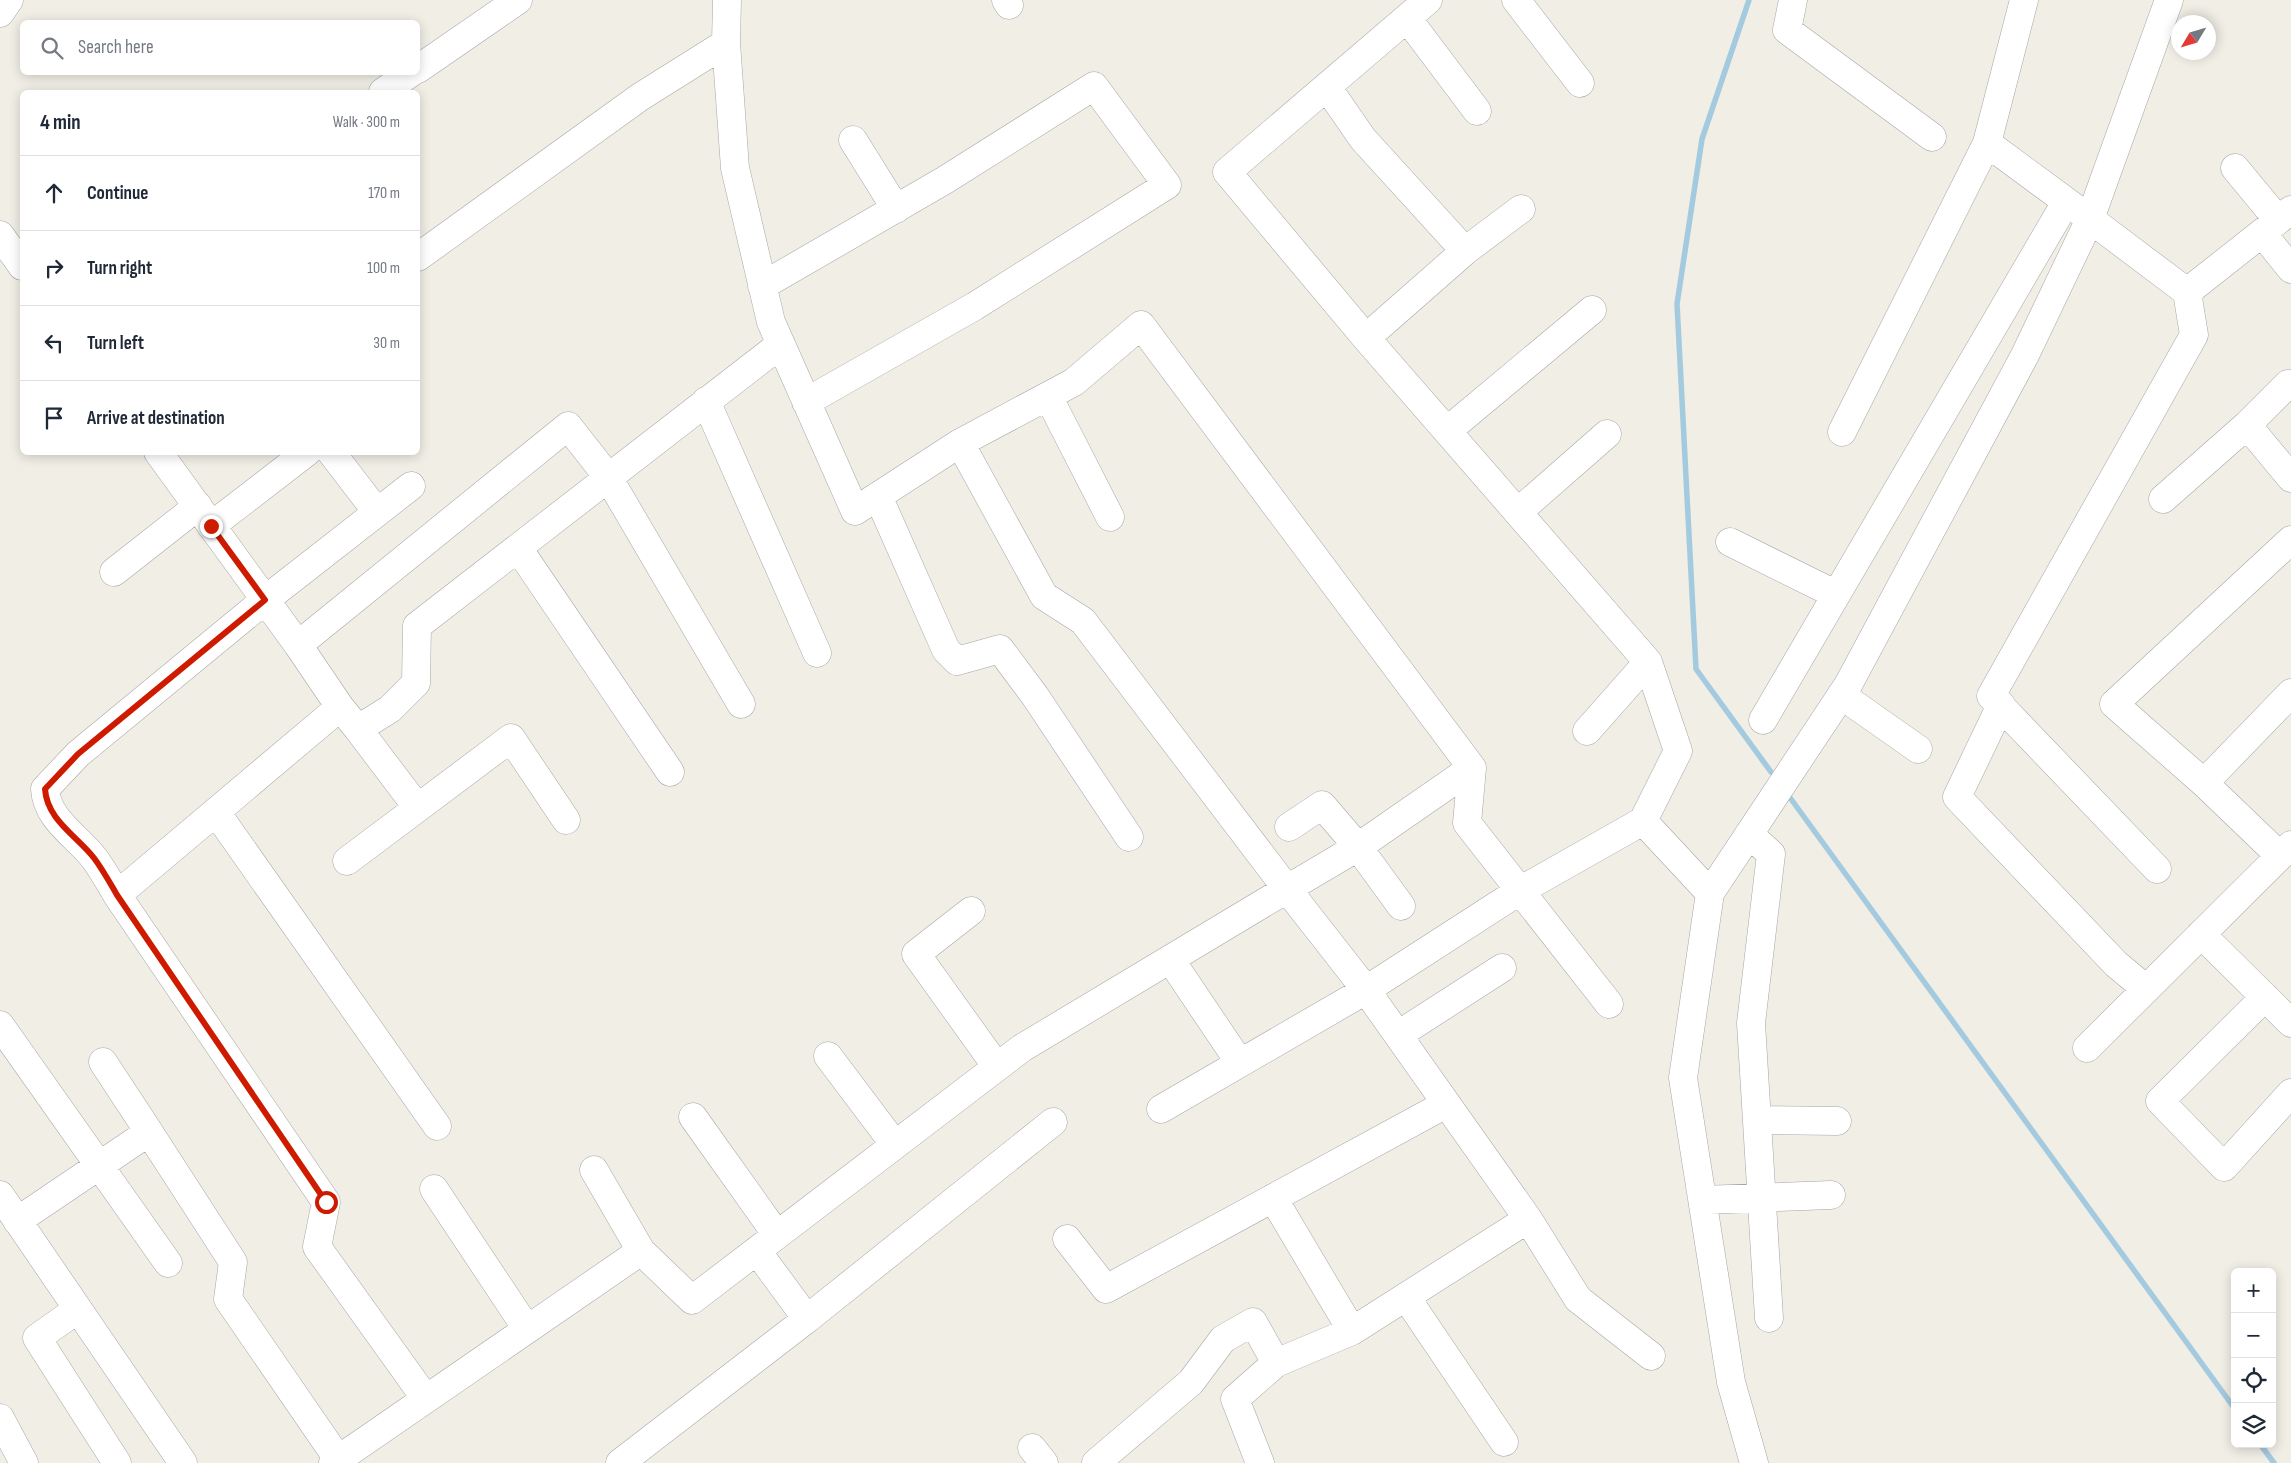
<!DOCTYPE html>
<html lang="en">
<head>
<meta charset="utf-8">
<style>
  body { margin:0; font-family:"Sofia Sans Condensed",sans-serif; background:#f6f6f7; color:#1f2937 }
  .controls { position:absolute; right:15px; bottom:15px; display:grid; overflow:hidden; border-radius:8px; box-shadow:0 2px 12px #0003 }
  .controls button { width:45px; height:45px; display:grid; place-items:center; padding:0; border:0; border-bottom:1px solid #e0e1e3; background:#fff; color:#1f2937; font:25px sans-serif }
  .compass { position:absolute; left:2171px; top:15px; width:45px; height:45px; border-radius:50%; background:#fff; box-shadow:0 2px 12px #0003; rotate:232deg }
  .stop { position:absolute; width:15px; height:15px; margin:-11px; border:4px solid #ce1b00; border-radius:50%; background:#fff }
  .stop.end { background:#ce1b00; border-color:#fff; box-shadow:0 1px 5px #0008 }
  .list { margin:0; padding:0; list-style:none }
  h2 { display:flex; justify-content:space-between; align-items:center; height:65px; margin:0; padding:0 20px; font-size:21px }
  h2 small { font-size:16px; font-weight:400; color:#747a83 }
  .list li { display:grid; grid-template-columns:32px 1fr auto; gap:15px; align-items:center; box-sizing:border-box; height:75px; padding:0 20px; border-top:1px solid #e0e1e3 }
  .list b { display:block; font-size:19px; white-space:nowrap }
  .list em { font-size:16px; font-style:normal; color:#747a83 }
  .icon { flex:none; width:28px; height:28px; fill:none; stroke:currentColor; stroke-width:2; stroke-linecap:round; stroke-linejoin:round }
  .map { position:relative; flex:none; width:2291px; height:1463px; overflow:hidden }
  .search { position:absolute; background:#fff; box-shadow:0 2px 12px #0003; left:20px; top:20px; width:400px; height:55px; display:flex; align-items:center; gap:12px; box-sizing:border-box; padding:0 18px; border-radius:8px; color:#747a83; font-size:19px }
  .panel { position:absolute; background:#fff; box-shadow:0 2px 12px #0003; left:20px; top:90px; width:400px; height:365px; border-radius:8px }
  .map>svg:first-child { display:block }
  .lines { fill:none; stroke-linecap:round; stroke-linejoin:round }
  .stream { stroke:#a4cadf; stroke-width:5.5 }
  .minor-casing { stroke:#a6a6a6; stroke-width:29 }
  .minor { stroke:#fff; stroke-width:28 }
  .route { stroke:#ce1b00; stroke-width:6 }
</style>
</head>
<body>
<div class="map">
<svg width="2291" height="1463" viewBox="0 0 2291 1463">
  <rect width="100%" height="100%" fill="#f0eee5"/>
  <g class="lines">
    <path class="stream" d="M1749 0 1702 139 1677 304 1696 669 1771 772
      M1791 799 2235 1409
      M2260 1444 2274 1463"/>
    <g class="minor-casing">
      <path id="minor" d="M727 0 726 43 735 168 771 322 855 511 960 443 1044 596 1083 621 1287 889 1358 847 1401 906
        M1006 0 1009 5
        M1428 0 1227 172 1366 338 1648 662 1678 751 1643 821
        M1516 0 1580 83
        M1793 0 1787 30 1932 137
        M0 13 9 0
        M1407 18 1477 111
        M418 69 518 0
        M1327 87 1363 139 1465 251
        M383 92 412 72
        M853 140 896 209
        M1987 143 2090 219 2169 0
        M2235 168 2278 220
        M2262 233 2291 269
        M0 235 22 266
        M418 257 640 97 726 43
        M762 286 945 180 1094 86 1167 185 975 306 806 402
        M1366 338 1465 251 1521 209
        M2288 384 2247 425 2291 478
        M1048 396 1110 517
        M706 401 817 653
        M1447 431 1592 310
        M1842 432 1987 143 2024 0
        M960 443 1074 382 1141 325 1472 768 1358 847 1322 805 1289 827
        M158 452 298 645 340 707 117 895 326 1202 317 1247 426 1399
        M331 452 377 512
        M878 496 946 650 957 661 1000 649 1035 696 1129 837
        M2163 499 2247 425
        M1518 512 1607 434
        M211 526 307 452
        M1730 542 1835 594
        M518 548 670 772
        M114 572 198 506
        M298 645 568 426 608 477 741 704
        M1841 695 1918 749
        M2001 705 1957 797 2116 964 2146 989
        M340 707 358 729 390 709 416 683 417 626 781 344
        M1763 720 2066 202
        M358 729 417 807
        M1587 731 1648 662
        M1472 768 1467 823 1609 1004
        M2204 783 2114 704 2291 540
        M216 812 437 1126
        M1749 834 1771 854 1751 1023 1769 1318
        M2280 856 2204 783 2291 693
        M347 861 511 738 566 820
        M2157 869 1991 696 2194 335 2187 292 2291 210
        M1710 893 1848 685 2025 355 2090 219 2187 292
        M117 895C110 883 103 870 94 858 77 836 47 820 45 789L78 754 265 600 411 486
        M971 911 916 954 997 1067
        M2201 934 2291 1023
        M1170 959 1240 1063
        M2265 997 2160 1101 2224 1167 2291 1093
        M0 1025 168 1263
        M1398 1035 1502 968
        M2087 1048 2291 845
        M828 1056 895 1145
        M103 1062 149 1132
        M1161 1109 1366 990 1528 1219 1578 1299 1651 1356
        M693 1117 777 1235
        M1757 1120 1837 1121
        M594 1170 641 1251
        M434 1189 527 1329
        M0 1195 183 1463
        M1273 1198 1352 1331
        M1703 1200 1831 1195
        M17 1221 149 1132 233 1262 228 1299 338 1459
        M1067 1239 1106 1289 1446 1104
        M757 1251 807 1319 1053 1122
        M1406 1297 1504 1442
        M78 1309 37 1338 117 1463
        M0 1418 24 1463
        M1032 1448 1044 1463
        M333 1463 641 1251 692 1300 1022 1048 1287 889 1366 990 1521 890 1643 821 1710 893 1683 1078 1731 1382 1754 1463
        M620 1463 807 1319
        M1096 1463 1191 1382 1223 1339 1253 1322 1276 1363 1352 1331 1528 1219
        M1260 1463 1235 1399 1276 1363"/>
    </g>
    <use href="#minor" class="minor"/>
  </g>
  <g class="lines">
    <path class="route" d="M211 526 265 600 78 754 45 789C47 820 77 836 94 858 103 870 110 883 117 895L326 1202"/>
  </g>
</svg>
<div class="controls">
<button>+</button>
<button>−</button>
<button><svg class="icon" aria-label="locate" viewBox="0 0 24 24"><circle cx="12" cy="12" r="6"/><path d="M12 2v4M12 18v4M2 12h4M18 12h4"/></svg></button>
<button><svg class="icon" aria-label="layers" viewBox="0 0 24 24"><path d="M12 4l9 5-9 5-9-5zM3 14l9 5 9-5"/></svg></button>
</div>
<svg class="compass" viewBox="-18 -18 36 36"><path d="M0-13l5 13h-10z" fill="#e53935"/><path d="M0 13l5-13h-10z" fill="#747a83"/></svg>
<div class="stop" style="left:326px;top:1202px"></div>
<div class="stop end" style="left:211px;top:526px"></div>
<div class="search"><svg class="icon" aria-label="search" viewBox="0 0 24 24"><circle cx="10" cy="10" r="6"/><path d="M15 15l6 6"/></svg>Search here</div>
<section class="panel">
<h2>4 min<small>Walk · 300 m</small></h2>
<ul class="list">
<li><svg class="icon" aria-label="ahead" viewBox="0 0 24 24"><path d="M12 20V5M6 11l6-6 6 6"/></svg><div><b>Continue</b></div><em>170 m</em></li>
<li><svg class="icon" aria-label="right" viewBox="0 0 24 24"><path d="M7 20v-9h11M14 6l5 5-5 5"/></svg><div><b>Turn right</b></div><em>100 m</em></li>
<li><svg class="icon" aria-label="left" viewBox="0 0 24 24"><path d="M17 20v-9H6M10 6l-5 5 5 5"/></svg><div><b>Turn left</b></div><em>30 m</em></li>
<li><svg class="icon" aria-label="arrive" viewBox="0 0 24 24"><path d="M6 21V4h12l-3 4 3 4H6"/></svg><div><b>Arrive at destination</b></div></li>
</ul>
</section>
</div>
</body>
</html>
